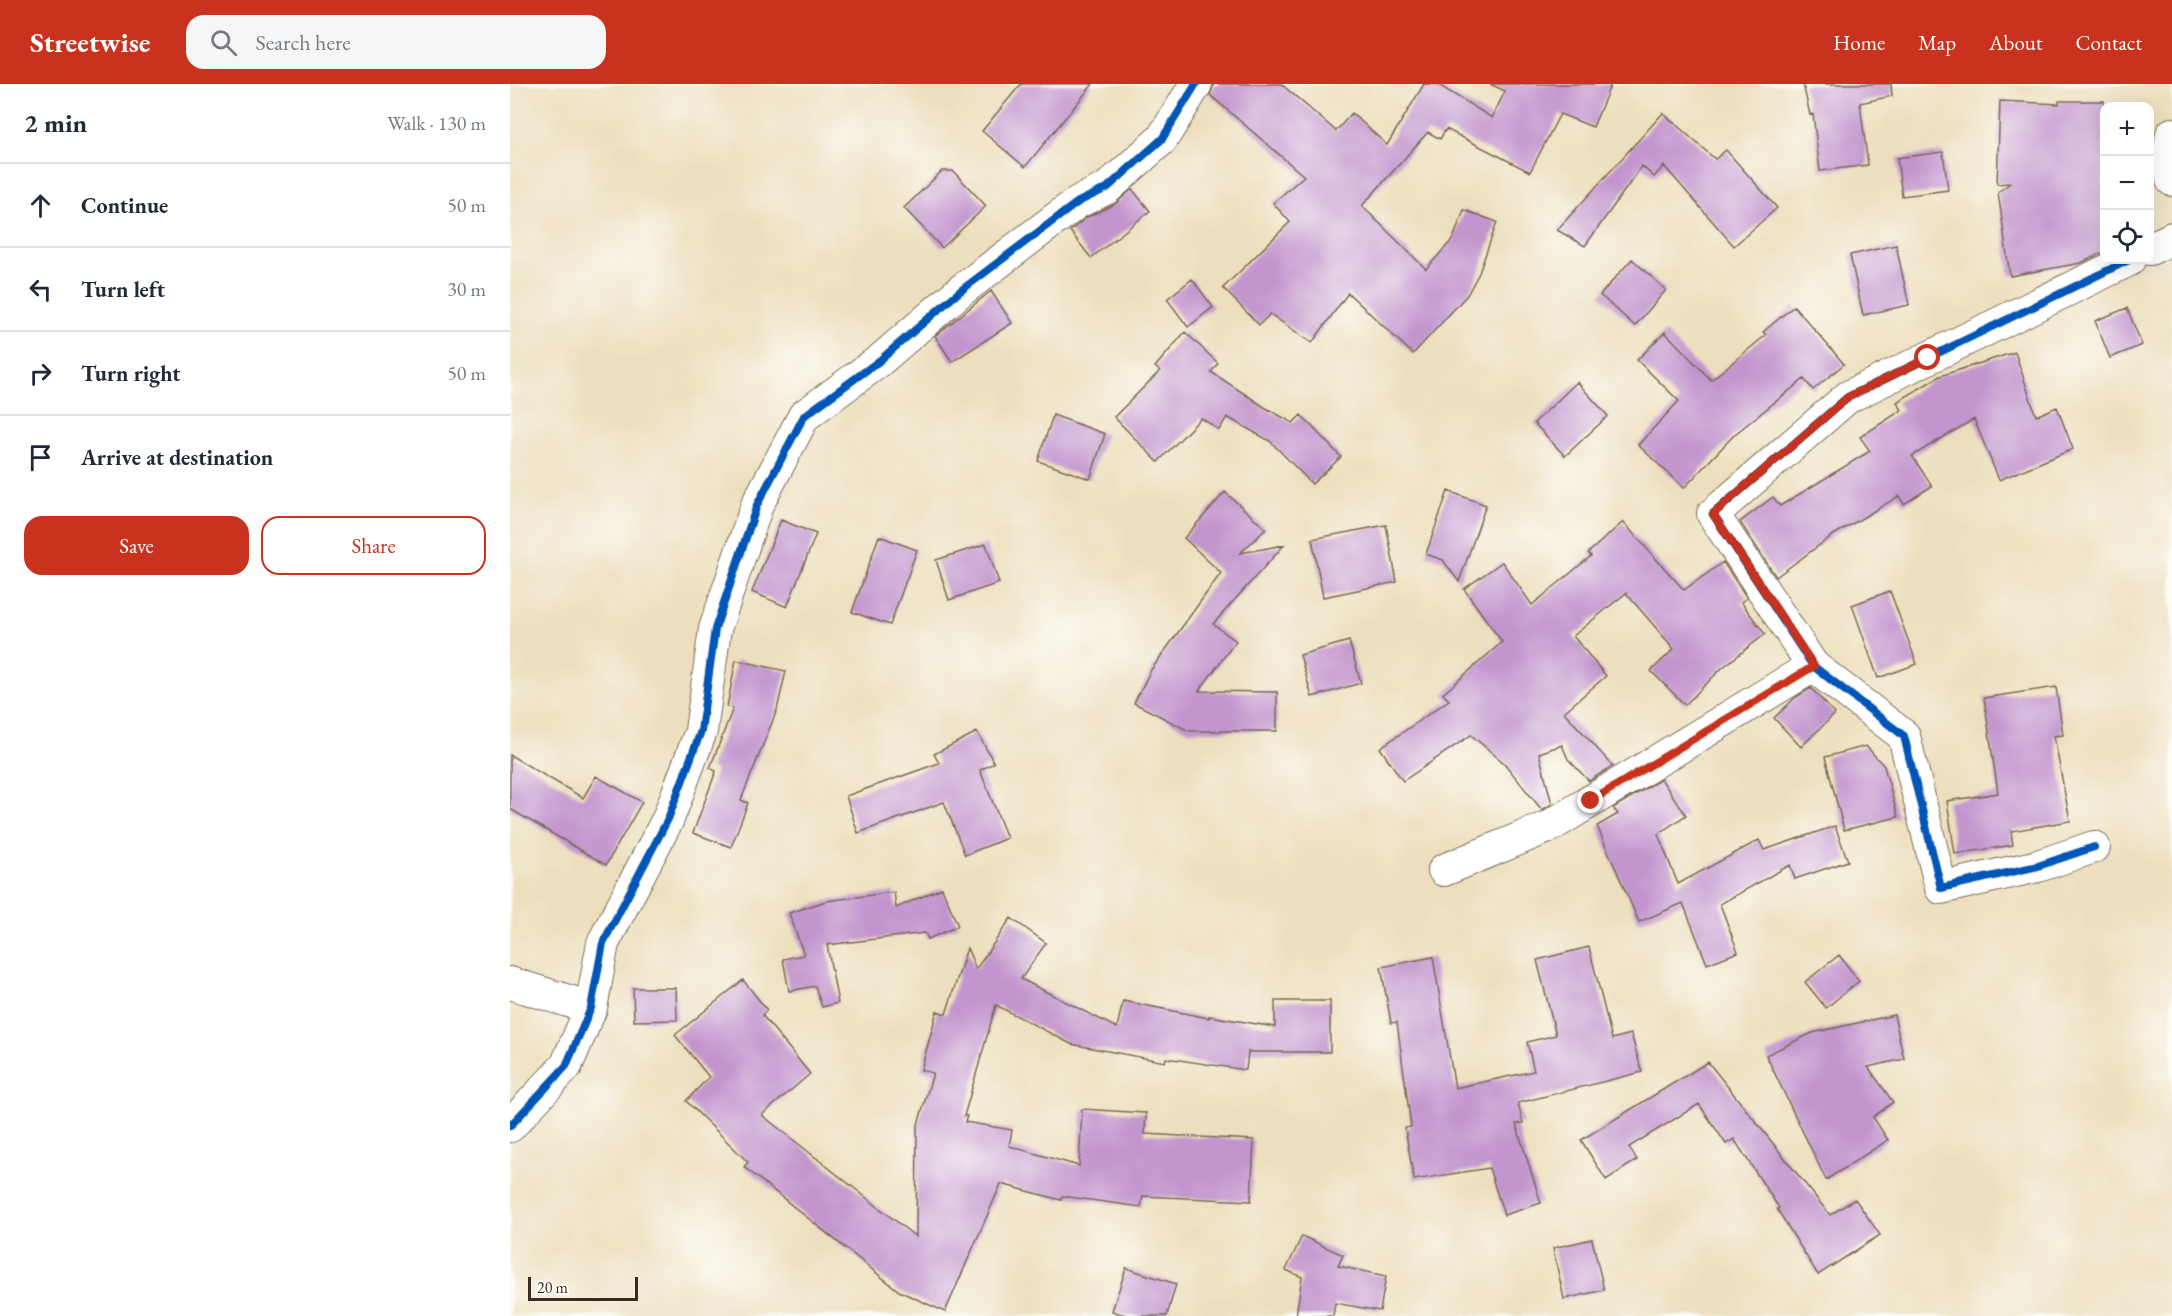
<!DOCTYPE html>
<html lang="en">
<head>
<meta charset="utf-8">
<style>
  body { margin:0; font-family:"EB Garamond",serif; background:#f6f6f7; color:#1f2937 }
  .controls { position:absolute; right:18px; top:18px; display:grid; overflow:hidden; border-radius:12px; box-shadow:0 6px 24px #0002 }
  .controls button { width:54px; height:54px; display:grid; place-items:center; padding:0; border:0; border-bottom:2px solid #e0e1e3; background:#fff; color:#1f2937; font:30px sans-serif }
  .scale { position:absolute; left:18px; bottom:15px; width:110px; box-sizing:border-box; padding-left:6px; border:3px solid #3b2a1e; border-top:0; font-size:16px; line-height:21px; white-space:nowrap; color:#3b2a1e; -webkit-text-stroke:4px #fdfcf7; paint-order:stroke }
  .stop { position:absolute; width:18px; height:18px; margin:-14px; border:4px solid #c8321e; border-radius:50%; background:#fff }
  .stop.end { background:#c8321e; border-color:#fff; box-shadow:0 2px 6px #0008 }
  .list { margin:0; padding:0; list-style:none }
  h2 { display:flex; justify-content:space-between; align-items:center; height:78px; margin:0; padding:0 24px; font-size:26px }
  h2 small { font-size:20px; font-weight:400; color:#747a83 }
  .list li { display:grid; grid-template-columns:39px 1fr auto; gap:18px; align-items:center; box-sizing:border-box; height:84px; padding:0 24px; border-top:2px solid #e0e1e3 }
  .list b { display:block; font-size:22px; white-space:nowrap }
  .list em { font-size:20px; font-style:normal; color:#747a83 }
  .actions { display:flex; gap:12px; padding:18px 24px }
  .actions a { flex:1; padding:14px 0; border:2px solid #c8321e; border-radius:18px; text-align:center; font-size:21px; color:#c8321e }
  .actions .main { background:#c8321e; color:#fff }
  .icon { flex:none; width:33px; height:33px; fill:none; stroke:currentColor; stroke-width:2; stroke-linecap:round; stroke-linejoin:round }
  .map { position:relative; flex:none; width:1662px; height:1232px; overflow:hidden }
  header { display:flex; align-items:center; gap:36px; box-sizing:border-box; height:84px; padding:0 30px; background:#c8321e; color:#fff }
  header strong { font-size:28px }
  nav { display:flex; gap:33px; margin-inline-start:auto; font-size:21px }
  .search { width:420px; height:54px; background:#f6f6f7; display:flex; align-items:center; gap:15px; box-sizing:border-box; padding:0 21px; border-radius:18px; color:#747a83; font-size:22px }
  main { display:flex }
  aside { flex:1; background:#fff }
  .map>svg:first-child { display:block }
  .building { fill:#c295ce }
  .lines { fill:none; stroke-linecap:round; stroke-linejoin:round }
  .minor-casing { stroke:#796956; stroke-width:34 }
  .minor { stroke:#fff; stroke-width:32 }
  .cycleway-casing { stroke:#fdfcf7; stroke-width:11 }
  .cycleway { stroke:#0057b8; stroke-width:8 }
  .route { stroke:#c8321e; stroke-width:8 }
</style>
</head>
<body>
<header>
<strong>Streetwise</strong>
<div class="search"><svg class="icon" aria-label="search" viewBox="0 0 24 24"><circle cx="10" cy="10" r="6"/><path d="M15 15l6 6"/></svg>Search here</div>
<nav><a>Home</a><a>Map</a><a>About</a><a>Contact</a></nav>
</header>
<main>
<aside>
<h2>2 min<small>Walk · 130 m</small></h2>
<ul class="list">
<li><svg class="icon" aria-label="ahead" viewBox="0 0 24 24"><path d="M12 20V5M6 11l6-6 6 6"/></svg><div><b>Continue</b></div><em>50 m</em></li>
<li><svg class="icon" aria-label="left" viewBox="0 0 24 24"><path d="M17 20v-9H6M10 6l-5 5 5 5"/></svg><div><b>Turn left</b></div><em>30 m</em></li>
<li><svg class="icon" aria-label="right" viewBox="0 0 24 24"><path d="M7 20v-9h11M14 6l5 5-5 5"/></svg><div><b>Turn right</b></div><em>50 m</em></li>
<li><svg class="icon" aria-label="arrive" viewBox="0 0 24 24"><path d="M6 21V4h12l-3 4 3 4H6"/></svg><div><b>Arrive at destination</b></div></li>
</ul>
<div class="actions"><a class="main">Save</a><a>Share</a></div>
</aside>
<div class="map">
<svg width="1662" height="1232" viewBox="0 0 1662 1232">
  <rect width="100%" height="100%" fill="#fdfcf7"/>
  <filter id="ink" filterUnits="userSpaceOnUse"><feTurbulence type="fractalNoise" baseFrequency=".0167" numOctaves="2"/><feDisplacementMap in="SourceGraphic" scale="12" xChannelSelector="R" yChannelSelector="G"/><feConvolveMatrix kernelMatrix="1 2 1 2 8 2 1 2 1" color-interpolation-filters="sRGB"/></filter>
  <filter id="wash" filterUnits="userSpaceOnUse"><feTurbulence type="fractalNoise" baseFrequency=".008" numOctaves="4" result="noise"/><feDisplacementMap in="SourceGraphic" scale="24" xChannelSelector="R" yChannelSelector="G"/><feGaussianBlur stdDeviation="1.35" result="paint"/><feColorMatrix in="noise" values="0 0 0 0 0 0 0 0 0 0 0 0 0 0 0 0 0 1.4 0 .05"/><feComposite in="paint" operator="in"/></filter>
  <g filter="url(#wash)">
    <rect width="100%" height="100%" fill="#eddfbd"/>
    <g id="blocks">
      <path class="building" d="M511 0H583L515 83 472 47Z
        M704 0H771L826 47 842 29 877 61 914 0H927L982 34 995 7 980 0H1101L1083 43 1050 30 1020 88 936 45 930 55 918 48 852 122 916 185 943 155 954 126 987 138 969 189 957 211 903 270 838 209 802 259 760 230 749 241 713 204 780 138 763 119 794 92 700 11Z
        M1293 0H1381L1382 12 1350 19 1358 81 1310 87 1303 30 1300 31Z
        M1490 17 1549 20V17H1594V168L1571 179 1500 192 1488 108 1500 99 1487 100Z
        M1153 29 1205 75 1216 66 1267 124 1224 162 1154 82 1144 93 1132 82 1075 162 1047 146Z
        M1433 68 1438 106 1392 112 1387 74Z
        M432 87H443L476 122 432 164 394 124Z
        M622 105 640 127 581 174 560 147 577 133 605 120Z
        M1386 161 1399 221 1353 231 1340 171Z
        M1122 175 1156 206 1125 242 1090 211Z
        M682 195 703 223 678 243 657 215Z
        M481 207 502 239 442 278 425 252Z
        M1284 222 1334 280 1303 306 1294 295 1225 350 1174 404 1128 361 1169 317 1127 276 1155 248 1201 296 1256 251 1253 248Z
        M1617 224 1632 261 1600 274 1585 237Z
        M675 248 708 279 701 288 756 324 783 339 791 331 831 373 802 400 760 357 717 333 709 346 691 334 648 378 604 333 650 287 645 283Z
        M1505 268 1526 332 1547 323 1563 365 1489 396 1464 335 1402 372 1422 402 1394 420 1389 412 1322 452 1266 493 1230 438 1263 413 1270 422 1360 367 1350 353 1392 326 1387 318 1430 292Z
        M1067 298 1098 332 1055 372 1024 339Z
        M543 331 595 350 580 395 528 377Z
        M938 407 976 421 949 498 933 476 916 470Z
        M715 408 756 445 730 469 774 461 703 540 726 557 689 607 767 608V647H679L624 619 641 586 711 489 674 454Z
        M271 436 306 450 277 523 242 508Z
        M1113 438 1174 506 1213 478 1237 514 1231 518 1255 550 1212 584 1175 621 1141 587 1164 565 1116 509 1063 552 1096 592 1054 628 1103 682 1079 697 1058 675 1052 661 1029 669 1042 720 1032 726 994 679 961 651 893 697 870 664 939 616 933 610 992 558 954 505 992 478 1022 521 1081 472 1078 469Z
        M876 441 887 498 813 513 802 455Z
        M369 452 407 466 380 541 342 528Z
        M476 460 489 499 439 516 426 476Z
        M1380 507 1407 580 1368 594 1342 521Z
        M839 557 851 599 802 613 790 571Z
        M226 576 276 587 267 626 231 716 238 719 221 763 183 749 206 687 200 684 223 624 217 623Z
        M1546 603 1553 651 1544 652 1560 737 1501 747 1503 761 1445 770 1437 717 1488 709 1474 614Z
        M1301 604 1325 630 1291 663 1264 634 1286 613Z
        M467 648 484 679 470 686 497 754 455 771 434 718 348 749 336 712 429 679 424 670Z
        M1356 662 1374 682 1388 733 1334 746 1315 673Z
        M0 671 73 714 86 692 132 718 96 781 0 725Z
        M1151 695 1176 731 1148 750 1168 800 1249 756 1254 766 1325 742 1338 777 1285 795 1280 781 1210 820 1228 868 1197 880 1173 819 1129 838 1087 742 1108 730 1103 724Z
        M432 804 448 842 418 855 415 849 317 861 328 919 312 923 305 902 279 907 273 875 294 871 279 829 316 817 384 808 386 824Z
        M501 834 536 859 511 895 607 944 613 917 699 934V932L765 943V917H820V968H738L736 986 656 974 655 978 561 960 486 921 454 1032H457L455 1038 502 1046 499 1062 569 1082 572 1025 636 1029 635 1050 744 1056 741 1117 633 1112 631 1123 552 1112 551 1116 491 1100 435 1228 389 1207 234 1083 238 1078 176 1017 199 993 165 951 233 896 257 926 252 931 300 990 252 1031 406 1153 407 1044 423 989 411 986 427 927 436 930 457 864 466 885Z
        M1079 863 1102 955 1121 950 1132 988 1008 1019 1013 1039 1006 1040 1031 1119 994 1131 979 1084 904 1096 895 1044 901 1043 887 938 881 939 871 883 923 873 945 1004 1024 987 1017 958 1046 951 1027 876Z
        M1329 871 1349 897 1316 924 1295 898Z
        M123 904H166L167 936 124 937Z
        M1384 931 1394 975 1358 983 1383 1018 1363 1033 1378 1056 1316 1096 1256 971 1302 949Z
        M1198 978 1320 1131 1345 1115 1370 1151 1308 1191 1267 1125 1269 1124 1224 1055 1216 1060 1189 1020 1119 1063 1127 1076 1096 1096 1071 1056Z
        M792 1152 833 1171 828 1182 876 1192 870 1227 825 1219 823 1232H786L792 1193 776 1186Z
        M1082 1155 1094 1206 1054 1215 1043 1164Z
        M616 1184 666 1200 657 1232H618L602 1227Z"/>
    </g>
  </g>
  <g filter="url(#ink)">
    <use href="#blocks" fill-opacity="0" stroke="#796956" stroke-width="1.5"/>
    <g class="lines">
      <g class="minor-casing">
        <path id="minor" d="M1662 50 1658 75 1662 96
          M1640 165 1662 154
          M1584 763 1528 782 1431 804 1394 652 1303 582 1203 430 1338 313 1619 176
          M934 786 1040 742 1303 582
          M0 899 81 924
          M0 1042 56 982 81 924 93 859 158 735 191 647 205 545 247 421 294 332 369 277 449 208 568 118 597 104 652 55 686 0"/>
      </g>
      <use href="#minor" class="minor"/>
      <g class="cycleway-casing">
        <path id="cycleway" d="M1584 763 1528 782 1431 804 1394 652 1303 582 1203 430 1338 313 1619 176
          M0 1042 56 982 81 924 93 859 158 735 191 647 205 545 247 421 294 332 369 277 449 208 568 118 597 104 652 55 686 0"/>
      </g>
      <use href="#cycleway" class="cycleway"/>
    </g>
  </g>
  <g class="lines" filter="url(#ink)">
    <path class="route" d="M1081 717 1304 582 1203 430 1338 313 1418 274"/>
  </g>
</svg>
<div class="controls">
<button>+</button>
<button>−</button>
<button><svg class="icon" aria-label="locate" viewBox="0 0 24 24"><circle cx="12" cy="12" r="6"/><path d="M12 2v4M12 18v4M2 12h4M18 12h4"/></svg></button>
</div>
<div class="scale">20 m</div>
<div class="stop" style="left:1418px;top:274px"></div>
<div class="stop end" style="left:1081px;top:717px"></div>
</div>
</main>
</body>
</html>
